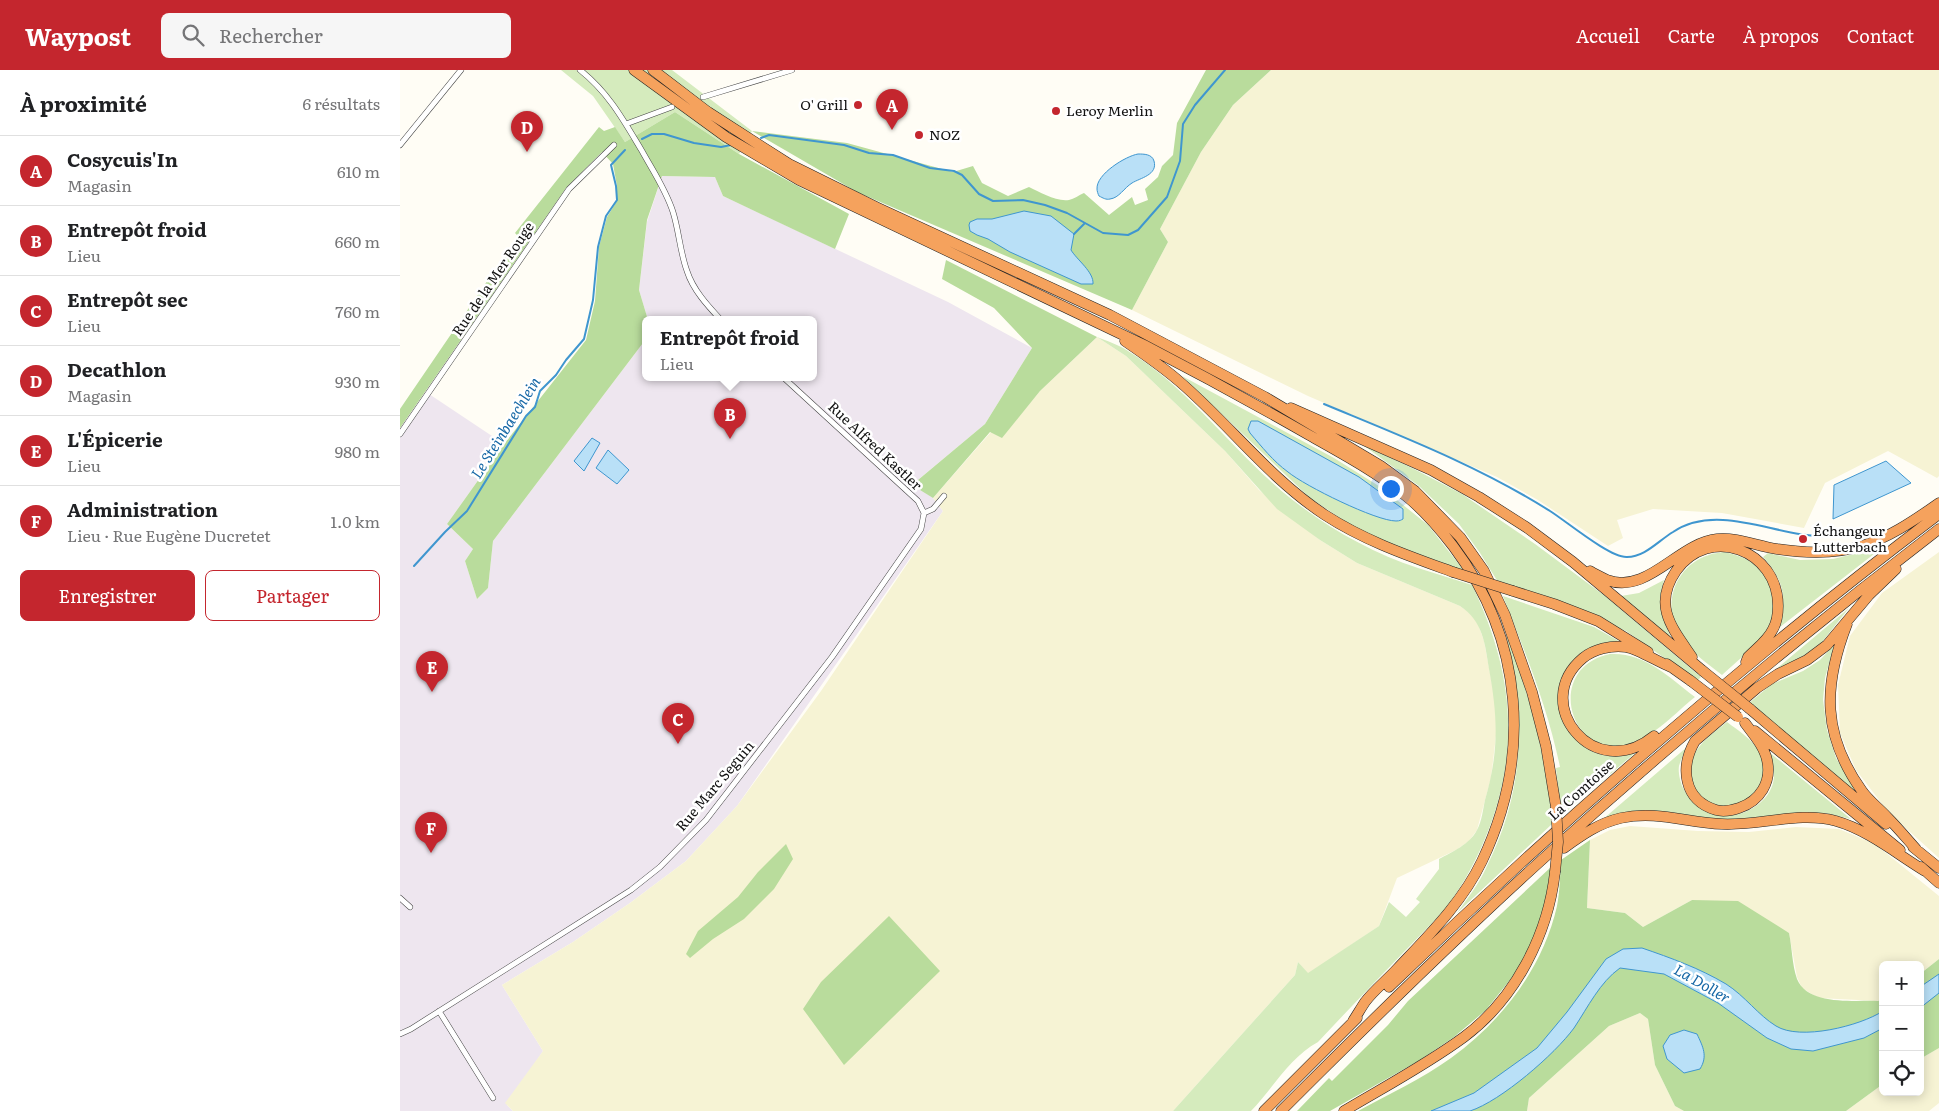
<!DOCTYPE html>
<html lang="fr">
<head>
<meta charset="utf-8">
<style>
  body { margin:0; font-family:Literata,serif; background:#f6f6f6; color:#202124 }
  .controls { position:absolute; right:15px; bottom:15px; display:grid; overflow:hidden; border-radius:8px; box-shadow:0 2px 12px #0003 }
  .controls button { width:45px; height:45px; display:grid; place-items:center; padding:0; border:0; border-bottom:1px solid #e0e0e0; background:#fff; color:#202124; font:25px sans-serif }
  .you { position:absolute; left:990px; top:418px; width:18px; height:18px; margin:-12px; border:4px solid #fff; border-radius:50%; background:#1a73e8; box-shadow:0 0 0 8px #1a73e833 }
  .badge { display:grid; place-items:center; width:32px; height:32px; border-radius:50%; background:#c4262e; color:#fff; font-size:16px; font-weight:700 }
  .pin { position:absolute; translate:-50% -41px; filter:drop-shadow(0 1px 2px #0008) }
  .pin::after { content:''; position:absolute; top:26px; width:18px; height:15px; background:inherit; clip-path:polygon(0 0,100% 0,50% 100%) }
  .popup { position:absolute; left:242px; top:246px; width:175px; height:65px; box-sizing:border-box; display:grid; place-content:center; border-radius:8px; background:#fff; filter:drop-shadow(0 1px 4px #0005); font-size:16px; white-space:nowrap; color:#757577 }
  .popup b { font-size:19px; color:#202124 }
  .popup::after { content:''; position:absolute; left:50%; top:100%; margin-left:-10px; border:10px solid transparent; border-top-color:#fff }
  .list { margin:0; padding:0; list-style:none }
  h2 { display:flex; justify-content:space-between; align-items:center; height:65px; margin:0; padding:0 20px; font-size:21px }
  h2 small { font-size:16px; font-weight:400; color:#757577 }
  .list li { display:grid; grid-template-columns:32px 1fr auto; gap:15px; align-items:center; box-sizing:border-box; height:70px; padding:0 20px; border-top:1px solid #e0e0e0 }
  .list b { display:block; font-size:19px; white-space:nowrap }
  .list p { margin:0; font-size:16px; white-space:nowrap; color:#757577 }
  .list em { font-size:16px; font-style:normal; color:#757577 }
  .actions { display:flex; gap:10px; padding:15px 20px }
  .actions a { flex:1; padding:11px 0; border:1px solid #c4262e; border-radius:8px; text-align:center; font-size:18px; color:#c4262e }
  .actions .main { background:#c4262e; color:#fff }
  .icon { flex:none; width:28px; height:28px; fill:none; stroke:currentColor; stroke-width:2; stroke-linecap:round; stroke-linejoin:round }
  .map { position:relative; flex:none; width:1539px; height:1041px; overflow:hidden }
  header { display:flex; align-items:center; gap:30px; box-sizing:border-box; height:70px; padding:0 25px; background:#c4262e; color:#fff }
  header strong { font-size:24px }
  nav { display:flex; gap:28px; margin-inline-start:auto; font-size:18px }
  .search { width:350px; height:45px; background:#f6f6f6; display:flex; align-items:center; gap:12px; box-sizing:border-box; padding:0 18px; border-radius:8px; color:#757577; font-size:19px }
  main { display:flex }
  aside { flex:1; background:#fff }
  .map>svg:first-child { display:block }
  .industrial { fill:#eee6ef }
  .farmland { fill:#f6f3d4 }
  .green { fill:#d5ebbd }
  .forest { fill:#b9dc9c }
  .water { fill:#b9e0f7; stroke:#3f96cf }
  .lines { fill:none; stroke-linecap:round; stroke-linejoin:round }
  .stream { stroke:#3f96cf; stroke-width:2 }
  .street-casing { stroke:#444; stroke-width:6 }
  .highway-casing { stroke:#222; stroke-width:11 }
  .street { stroke:#fff; stroke-width:5 }
  .highway { stroke:#f5a25d; stroke-width:10 }
  .highway-bridge-casing { stroke:#222; stroke-width:11; stroke-linecap:butt }
  .highway-bridge { stroke:#f5a25d; stroke-width:10 }
  .poi-dot { fill:#c4262e; stroke:#fff; stroke-width:2 }
  .labels { text-anchor:middle; stroke-width:5; stroke-linejoin:round; paint-order:stroke }
  .poi-label { font-size:14px; fill:#111; stroke:#fff; text-anchor:start }
  .street-label { font-size:14px; fill:#111; stroke:#fff }
  .water-label { font-size:15px; font-style:italic; fill:#1768a6; stroke:#fff }
</style>
</head>
<body>
<header>
<strong>Waypost</strong>
<div class="search"><svg class="icon" aria-label="search" viewBox="0 0 24 24"><circle cx="10" cy="10" r="6"/><path d="M15 15l6 6"/></svg>Rechercher</div>
<nav><a>Accueil</a><a>Carte</a><a>À propos</a><a>Contact</a></nav>
</header>
<main>
<aside>
<h2>À proximité<small>6 résultats</small></h2>
<ul class="list">
<li><span class="badge">A</span><div><b>Cosycuis'In</b><p>Magasin</p></div><em>610 m</em></li>
<li><span class="badge">B</span><div><b>Entrepôt froid</b><p>Lieu</p></div><em>660 m</em></li>
<li><span class="badge">C</span><div><b>Entrepôt sec</b><p>Lieu</p></div><em>760 m</em></li>
<li><span class="badge">D</span><div><b>Decathlon</b><p>Magasin</p></div><em>930 m</em></li>
<li><span class="badge">E</span><div><b>L'Épicerie</b><p>Lieu</p></div><em>980 m</em></li>
<li><span class="badge">F</span><div><b>Administration</b><p>Lieu · Rue Eugène Ducretet</p></div><em>1.0 km</em></li>
</ul>
<div class="actions"><a class="main">Enregistrer</a><a>Partager</a></div>
</aside>
<div class="map">
<svg width="1539" height="1041" viewBox="0 0 1539 1041">
  <rect width="100%" height="100%" fill="#fffdf5"/>
  <path class="industrial" d="M262 106 315 107 323 126 548 232 632 278 585 354 513 414 533 428 543 441 337 736 286 791 230 833 173 872 102 915 143 981 107 1035 113 1041H0V358L26 322 104 374 47 454 73 479 65 491 77 529 88 518 93 471 246 269V308H414V250H248L239 220 247 152Z"/>
  <path class="farmland" d="M871 0H1539V406L1537 408 1488 381 1425 413 1404 458 1322 443 1253 439 1217 450 1223 468 1208 476 1138 430 1097 407 908 326 732 240 768 172 760 159 801 82 833 35Z
    M697 267 726 286 825 381 859 420 920 470 957 493 1060 536 1070 543 1077 551 1084 571 1095 630 1097 657 1091 708 1077 760 1069 771 1056 780 997 808 979 856 908 904 898 892 895 905 773 1041H113L105 1033 143 981 102 915 173 872 230 833 286 791 337 736 421 621 543 441 533 428 591 362 602 367 640 321Z
    M1539 482V788L1489 743 1456 700 1440 663 1438 615 1450 566 1482 523Z
    M1230 756 1298 761 1349 762 1396 757 1439 759 1475 774 1539 826V889L1520 904V895H1483V929L1478 931 1418 928 1402 918 1397 907 1389 863 1292 830 1243 857 1225 843 1187 838 1190 770 1210 760Z
    M1240 943 1248 949 1255 995 1275 1036 1284 1041H1127L1129 1028 1209 956Z
    M1539 978V1033L1529 1041H1446L1483 1014V1022H1520V989Z"/>
  <path class="green" d="M161 0H272L352 61 339 84 275 42 225 72 193 26Z
    M697 267C707 271 719 275 728 281 793 321 835 385 894 431 930 459 974 484 1018 498 1036 504 1054 509 1072 515 1115 604 1122 687 1081 778 1071 800 1059 821 1044 840 1031 855 1016 869 1002 884 974 913 946 942 918 972 890 987 873 1018 851 1041H773L895 905 898 892 908 903 979 856 989 832 1006 847 1020 832 1016 829 1039 799V789C1052 782 1070 774 1077 760 1082 751 1083 739 1085 730 1099 682 1098 648 1089 599 1085 574 1083 551 1060 536L957 493 920 470 877 439 825 381 726 286Z
    M782 306 934 388 982 418 1028 455 1065 502 994 477 952 456 910 428Z
    M963 375 1014 399 1062 424 1135 474 1205 526 1301 607 1297 611 1226 561 1153 531 1098 512 1080 483 1059 454 1019 416Z
    M1483 477 1380 557C1386 526 1385 512 1363 487L1368 483 1400 490 1433 489Z
    M1324 482C1354 488 1372 503 1373 536 1373 543 1372 553 1369 559 1360 573 1335 593 1322 605 1306 592 1288 581 1278 562 1262 533 1276 495 1309 485 1313 483 1319 483 1324 482Z
    M1264 510C1256 536 1262 546 1272 570L1221 526 1239 523Z
    M1103 526 1194 557 1224 574C1214 575 1202 575 1193 577 1185 579 1176 587 1171 593 1166 601 1161 608 1160 617 1153 648 1177 683 1208 686 1217 686 1227 684 1235 683L1161 746 1156 698 1160 697C1148 638 1125 582 1103 526Z
    M1449 538 1422 572 1405 585 1363 610Z
    M1106 564C1129 622 1148 692 1152 754L1057 843C1067 829 1079 814 1086 798 1126 718 1125 650 1106 564Z
    M1434 575 1425 608 1423 630 1427 660 1436 688 1458 724 1349 633 1372 614 1403 601 1420 590Z
    M1210 584C1244 582 1269 607 1295 627 1275 643 1255 666 1230 674 1171 694 1142 598 1210 584Z
    M1327 652C1339 661 1353 670 1360 683 1386 729 1304 762 1292 710 1286 681 1307 668 1327 652Z
    M1287 677C1284 683 1281 689 1279 696 1278 702 1280 712 1283 718 1299 749 1336 754 1361 732 1368 726 1373 717 1374 708 1374 699 1372 690 1369 682L1451 749 1425 743H1397L1327 751 1300 748 1269 742 1237 741 1202 750Z"/>
  <path class="forest" d="M806 0H871L833 35 801 82 760 159 768 172 732 240 457 122 352 61 447 73 553 102 573 96 582 113 608 126 629 117C640 122 656 132 669 130 674 129 679 125 684 123L709 145 732 127 735 135 748 130 745 119 758 107 762 96 773 85 777 53Z
    M275 42 339 84 449 144 435 179 323 126 315 107 262 106 247 150 239 220 248 250H246V269L93 471 88 518 77 529 65 491 73 479 47 454 104 374 186 270 195 231 199 177 207 147 217 131V116L213 94 202 82 166 118 0 358V339L118 166 115 163 199 57 204 61 215 57 225 72Z
    M546 190 697 267 640 321 602 368 590 362 533 428 512 415 585 354 632 278 594 238 542 209Z
    M1190 770 1187 838 1225 843 1243 857 1292 830 1338 831 1389 863C1392 877 1392 895 1397 909 1408 936 1453 930 1478 931L1483 929V1014L1446 1041H1284L1275 1036 1255 995 1248 949 1240 943 1209 956 1129 1028 1127 1041H958C989 1024 1022 1009 1051 988 1102 951 1143 898 1157 836 1160 821 1160 805 1161 790Z
    M386 774 393 789 374 819 344 849 313 869 290 888 286 884 298 861 338 827 358 802Z
    M1151 797 1146 834 1133 870 1117 901 1086 940 1054 967 1020 990 930 1041H897L929 1008 932 1011 988 955 1008 931Z
    M489 846 540 901 444 995 403 939 421 912Z
    M1539 889V978L1520 989V904Z"/>
  <path class="water" d="M738 84C744 84 752 84 754 91 758 105 740 108 732 113 724 118 719 128 710 129 706 130 703 128 699 126 698 124 697 121 697 119 696 104 726 86 738 84Z
    M624 141 651 146 674 164 671 180C677 190 694 202 693 214H681L610 182 588 169 577 165 570 161 569 155 570 152 577 149H592Z
    M851 351H858L959 407 1003 439V449C1001 450 1000 451 996 451 976 451 905 416 888 402 873 391 862 377 850 363L848 359Z
    M192 368 200 373 184 401 174 391Z
    M208 380 229 400 217 414 196 398Z
    M1486 391 1511 413 1433 449 1434 415Z
    M1242 878C1271 888 1299 898 1326 914 1345 926 1358 945 1376 956 1400 971 1460 956 1483 941V958L1464 968 1413 981 1391 979 1367 968 1318 933 1264 904 1220 898C1200 912 1188 937 1174 958 1155 984 1101 1031 1070 1041 1059 1041 1043 1041 1031 1041L1074 1023 1137 978 1167 942 1206 889 1223 879Z
    M1539 904V923L1520 938V917Z
    M1284 960 1297 964C1303 977 1308 986 1300 999L1284 1003 1267 989 1263 976 1270 965Z"/>
  <g class="lines">
    <path class="stream" d="M361 68 369 65 444 75 469 83 493 85 530 98 554 101 562 105 579 124 593 131 623 130 645 135 667 143 703 163 728 165 738 160 767 127 780 91 783 54 795 35 825 0
      M242 69 252 64H264L294 73 321 77 331 75
      M674 164 685 153
      M924 334C1001 366 1079 396 1150 441 1166 451 1210 488 1227 487 1245 487 1258 471 1273 462 1288 452 1305 449 1323 450 1360 452 1394 468 1431 466 1439 465 1446 462 1453 460
      M14 496 45 462 67 441 126 346 135 337 140 321 156 305 166 290 184 269 193 230 198 177 206 146 217 130 216 116 211 95 225 80"/>
    <g class="street-casing">
      <path id="street" d="M180 0C209 23 224 51 242 81 253 101 266 120 273 142 279 161 280 182 287 201 293 220 308 236 321 250
        M303 27 392 0
        M226 54 272 37
        M0 75 61 0
        M0 364 169 119 214 75
        M524 443 533 439 544 426
        M0 828 10 837
        M39 941 93 1028
        M0 964 11 959 231 820 260 797 306 750 432 587 521 459 524 443 518 431 384 308"/>
    </g>
    <g class="highway-casing">
      <path id="highway" d="M234 0 326 67 399 110 744 275C800 304 855 334 909 365 943 384 976 402 1006 426 1024 440 1039 458 1053 476 1124 570 1132 686 1082 791 1062 833 1028 866 997 899 987 910 974 920 965 932 961 938 957 945 953 951
        M253 0 308 42 389 94 476 137 710 245 865 327 981 396 1015 421 1060 467 1084 501 1105 545 1132 622 1146 676 1156 737
        M725 271C744 284 763 297 780 312 830 355 869 408 925 445 965 471 1009 486 1053 502
        M891 338 1031 400 1079 427 1126 457 1173 492 1303 601
        M1190 501C1195 504 1201 507 1207 510 1248 525 1278 473 1317 469 1337 467 1357 476 1377 479 1449 490 1481 474 1539 433
        M1113 521 1154 534 1198 551 1248 582
        M1447 554C1423 616 1422 665 1462 721 1469 731 1480 739 1488 748 1498 758 1507 769 1516 779
        M1292 587C1273 559 1252 536 1276 501 1309 454 1378 480 1378 536 1378 544 1377 552 1373 559 1368 570 1357 578 1348 587L1346 592
        M1267 594 1291 611
        M1350 639 1486 754
        M1345 653C1353 664 1364 676 1367 690 1372 712 1360 731 1339 738 1333 740 1323 742 1316 740 1283 730 1280 697 1295 671L1357 618 1378 604 1407 590 1427 575 1469 525 1496 499
        M1355 661 1500 780
        M1254 666C1194 715 1129 633 1183 588 1194 579 1211 575 1226 577 1238 579 1258 592 1271 597
        M1513 777 1539 798
        M1164 778C1182 765 1199 753 1221 748 1256 740 1288 753 1322 754 1359 756 1400 741 1436 751 1468 760 1497 784 1525 801
        M1521 797 1539 813
        M989 917C1163 749 1346 590 1539 444
        M864 1041 957 948
        M881 1041C967 955 1054 869 1145 787 1272 672 1403 563 1539 459
        M944 1041C984 1017 1026 995 1064 967 1115 929 1148 865 1155 802"/>
    </g>
    <use href="#street" class="street"/>
    <use href="#highway" class="highway"/>
    <g class="highway-bridge-casing">
      <path id="highway-bridge" d="M1053 502 1113 521
        M1303 601 1350 639
        M1291 611 1338 647
        M1155 802 1158 772 1156 737"/>
    </g>
    <use href="#highway-bridge" class="highway-bridge"/>
  </g>
  <g class="poi-dot">
    <circle cx="458" cy="35" r="5"/>
    <circle cx="656" cy="41" r="5"/>
    <circle cx="519" cy="65" r="5"/>
    <circle cx="1403" cy="469" r="5"/>
  </g>
  <g class="labels">
    <g class="poi-label">
      <text x="448" y="40" text-anchor="end">O' Grill</text>
      <text x="666" y="46">Leroy Merlin</text>
      <text x="529" y="70">NOZ</text>
      <text x="1413" y="466">Échangeur<tspan x="1413" dy="16">Lutterbach</tspan></text>
    </g>
    <g class="street-label">
      <text transform="translate(93 209) rotate(-56)" y="5">Rue de la Mer Rouge</text>
      <text transform="translate(475 376) rotate(43)" y="5">Rue Alfred Kastler</text>
      <text transform="translate(315 716) rotate(-50)" y="5">Rue Marc Seguin</text>
      <text transform="translate(1181 720) rotate(-42)" y="5">La Comtoise</text>
    </g>
    <g class="water-label">
      <text transform="translate(106 358) rotate(-58)" y="5">Le Steinbaechlein</text>
      <text transform="translate(1302 914) rotate(30)" y="5">La Doller</text>
    </g>
  </g>
</svg>
<div class="controls">
<button>+</button>
<button>−</button>
<button><svg class="icon" aria-label="locate" viewBox="0 0 24 24"><circle cx="12" cy="12" r="6"/><path d="M12 2v4M12 18v4M2 12h4M18 12h4"/></svg></button>
</div>
<div class="you"></div>
<div class="pin badge" style="left:492px;top:60px">A</div>
<div class="pin badge" style="left:330px;top:369px">B</div>
<div class="popup"><b>Entrepôt froid</b>Lieu</div>
<div class="pin badge" style="left:278px;top:674px">C</div>
<div class="pin badge" style="left:127px;top:82px">D</div>
<div class="pin badge" style="left:32px;top:622px">E</div>
<div class="pin badge" style="left:31px;top:783px">F</div>
</div>
</main>
</body>
</html>
